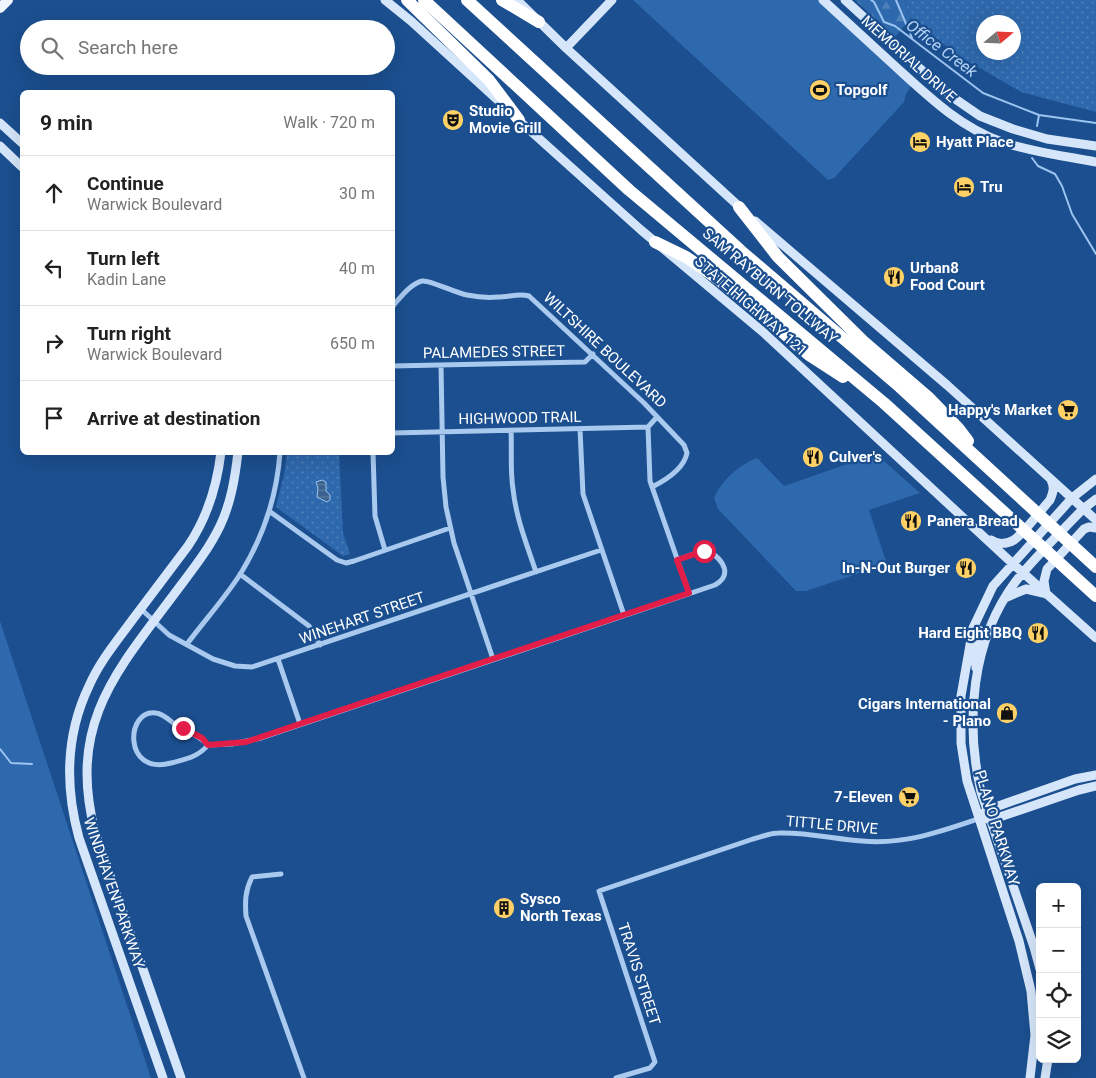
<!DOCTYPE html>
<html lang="en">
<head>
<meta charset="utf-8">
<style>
  body { margin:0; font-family:Roboto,sans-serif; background:#f2f2f2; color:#222 }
  .controls { position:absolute; right:15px; bottom:15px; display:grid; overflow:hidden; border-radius:8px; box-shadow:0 5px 20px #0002 }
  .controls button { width:45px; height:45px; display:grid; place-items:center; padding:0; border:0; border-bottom:1px solid #e0e0e0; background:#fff; color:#222; font:25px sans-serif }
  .compass { position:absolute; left:976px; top:15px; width:45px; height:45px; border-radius:50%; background:#fff; box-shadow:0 5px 20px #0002; rotate:71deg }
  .stop { position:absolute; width:15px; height:15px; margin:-11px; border:4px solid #e11d48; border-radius:50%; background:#fff }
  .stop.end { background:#e11d48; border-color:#fff; box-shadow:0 1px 5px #0008 }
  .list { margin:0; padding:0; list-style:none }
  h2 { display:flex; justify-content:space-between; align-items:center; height:65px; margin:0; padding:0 20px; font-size:21px }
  h2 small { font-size:16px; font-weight:400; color:#767676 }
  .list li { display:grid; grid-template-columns:32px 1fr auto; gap:15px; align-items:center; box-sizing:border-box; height:75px; padding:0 20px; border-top:1px solid #e0e0e0 }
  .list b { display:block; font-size:19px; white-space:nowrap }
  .list p { margin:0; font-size:16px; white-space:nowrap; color:#767676 }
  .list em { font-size:16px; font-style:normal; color:#767676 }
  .icon { flex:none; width:28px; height:28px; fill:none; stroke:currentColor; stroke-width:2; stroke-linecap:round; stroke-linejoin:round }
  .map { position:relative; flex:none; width:1096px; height:1078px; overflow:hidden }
  .search { position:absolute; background:#fff; box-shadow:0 5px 20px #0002; left:20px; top:20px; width:375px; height:55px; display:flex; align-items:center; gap:12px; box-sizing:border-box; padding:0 18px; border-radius:28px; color:#767676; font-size:19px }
  .panel { position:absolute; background:#fff; box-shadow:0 5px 20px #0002; left:20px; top:90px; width:375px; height:365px; border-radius:8px }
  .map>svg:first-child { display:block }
  .grass { fill:#2e69ad }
  .forest { fill:url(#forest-firs) }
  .park { fill:url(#park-dots); fill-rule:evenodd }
  .water { fill:url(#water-rules); stroke:#9cc4f0 }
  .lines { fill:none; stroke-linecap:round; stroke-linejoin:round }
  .stream { stroke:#9cc4f0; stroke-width:2 }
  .street { stroke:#a9c9ee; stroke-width:5 }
  .secondary { stroke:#d6e6fa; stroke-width:9 }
  .primary { stroke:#f0f6ff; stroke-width:10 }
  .highway { stroke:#fff; stroke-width:12 }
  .route { stroke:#e11d48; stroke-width:6 }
  .labels { text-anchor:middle; stroke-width:4.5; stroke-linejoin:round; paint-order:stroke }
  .street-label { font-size:15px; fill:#fff; stroke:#1b4f8f }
  .poi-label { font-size:15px; font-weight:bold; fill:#fff; stroke:#1b4f8f; text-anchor:start }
  .water-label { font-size:16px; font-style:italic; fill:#b5d3f5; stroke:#1b4f8f }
</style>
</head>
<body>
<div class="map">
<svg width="1096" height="1078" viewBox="0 0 1096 1078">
  <defs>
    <pattern id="forest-firs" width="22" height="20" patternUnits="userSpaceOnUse" patternTransform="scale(1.25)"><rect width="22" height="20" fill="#2e69ad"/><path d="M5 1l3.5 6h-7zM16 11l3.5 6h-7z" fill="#4d80b9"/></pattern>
    <pattern id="park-dots" width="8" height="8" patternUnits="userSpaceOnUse" patternTransform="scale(1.25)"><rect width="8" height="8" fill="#2e69ad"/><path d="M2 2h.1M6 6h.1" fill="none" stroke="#4d80b9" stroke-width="1.8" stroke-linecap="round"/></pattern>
    <pattern id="water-rules" width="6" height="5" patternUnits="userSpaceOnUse" patternTransform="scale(1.25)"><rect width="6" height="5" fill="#3c6290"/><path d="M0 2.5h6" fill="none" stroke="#597aa1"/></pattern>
  </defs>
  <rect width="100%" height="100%" fill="#1b4f8f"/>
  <path class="grass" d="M633 0H820L910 84V88L906 94 904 102 834 178 828 180Z
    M876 454 920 493 869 510 887 564 806 591H796L718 509 714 498C721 481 740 464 757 458L784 486Z
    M0 621 151 1078H0Z"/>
  <path class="forest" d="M855 0H904L911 18 895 37Z"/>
  <path class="park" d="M904 0H1096V112L1021 92 959 56 911 18ZM984 22H1014V52H984Z
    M339 453 343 533 350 554 343 556 276 507 284 475 287 455Z"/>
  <path class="water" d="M322 480 326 482V491L330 495V500L327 502 317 497 318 488 316 482Z"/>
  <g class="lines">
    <path class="stream" d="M871 0 874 2 884 22 895 26 983 93 1039 115 1096 123
      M896 0 912 38
      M1037 126 1039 115
      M1032 158 1038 166 1055 174 1062 186 1072 214 1096 254
      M0 749 11 763 32 764"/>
    <path class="street" d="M392 307C400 298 410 284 422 281 431 280 455 293 467 295 477 297 488 298 498 297 509 297 519 293 529 296L644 403 684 445 687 453C684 468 666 480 652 487
      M441 365 443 477 446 507 454 543 493 659
      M392 366 585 362 593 354
      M657 417 648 427 650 481 689 593
      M580 429 583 494 624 615
      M511 431C512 450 510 470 513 489 516 518 527 545 536 572
      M392 433 648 427
      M373 452 375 516 385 550
      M269 511 337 560 346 563 354 561 450 528
      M240 574 309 626 320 645
      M141 609 169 635 213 659 235 666 252 667 601 550
      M187 644C205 620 225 598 241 573 263 537 277 495 280 452
      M278 659 300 724
      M208 745C198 757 186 759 171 763 122 776 126 708 156 713 164 714 170 721 176 725 187 732 199 735 208 745L232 744 261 738 715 585C733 575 723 560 710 552H699L677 560
      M281 874 252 877C245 891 245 901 246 916L304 1078
      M616 1078 650 1068 655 1062 599 891 753 839C761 837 770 833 779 833 807 832 834 839 862 841 903 845 940 832 978 819"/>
    <path class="secondary" d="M385 0 411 21 502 104
      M517 0 566 48 744 211
      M823 0C847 22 872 45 896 67 929 97 960 127 1002 142 1033 152 1064 156 1096 162
      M845 0 948 94 980 116 1013 129 1047 139 1096 146
      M566 48 612 0
      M515 117 641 230 763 332 1012 563 1096 638
      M0 123 22 143
      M0 146 22 167
      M755 221 947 385 1096 520
      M991 540C998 545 1007 544 1014 540 1024 533 1041 510 1050 500 1053 493 1055 487 1051 480
      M1046 594 1044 581 1047 569 1084 529 1089 527 1096 528
      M1007 597 1026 589 1043 593
      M973 628 979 630 980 633 975 655 976 668
      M983 814 987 810 1075 779 1096 775
      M987 819 991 820 1079 790 1096 786
      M1040 969 1034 947 981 792C965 722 971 641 1016 581 1036 556 1061 532 1083 509L1096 499
      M163 1078 79 838C65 787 66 734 89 686 100 661 117 641 133 619 151 595 169 571 188 546 207 518 217 486 221 452
      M181 1078 95 832C67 722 117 671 178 589 193 569 209 549 220 526 231 503 235 478 238 452
      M1030 1078 1035 1035 1031 991 1019 941 967 781 961 743V696L973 628 993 586 1072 498 1096 479
      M1045 1078 1048 1059"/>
    <path class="primary" d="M0 8 8 0"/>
    <path class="highway" d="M407 0 489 80 519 120
      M424 0 629 190 884 403 1096 596
      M467 0 741 251 900 387 1096 567
      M502 0 539 22
      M739 207 778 257 863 341 928 397 958 428 968 441
      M655 242 686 257 714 276 751 305 809 355 843 377"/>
  </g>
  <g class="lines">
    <path class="route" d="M183 728 202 738 208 745 246 742 689 593 677 560 704 551"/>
  </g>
  <defs>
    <g id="stadium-disc" transform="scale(1.125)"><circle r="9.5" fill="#ffd166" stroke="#1b4f8f"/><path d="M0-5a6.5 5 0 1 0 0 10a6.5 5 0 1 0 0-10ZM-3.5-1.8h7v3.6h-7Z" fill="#111"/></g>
    <g id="theatre-disc" transform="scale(1.125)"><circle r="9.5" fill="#ffd166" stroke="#1b4f8f"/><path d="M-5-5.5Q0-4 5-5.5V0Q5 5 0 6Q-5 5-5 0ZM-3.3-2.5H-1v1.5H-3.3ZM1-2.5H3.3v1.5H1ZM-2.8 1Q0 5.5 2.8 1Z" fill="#111"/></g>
    <g id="hotel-disc" transform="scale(1.125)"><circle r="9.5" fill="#ffd166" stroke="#1b4f8f"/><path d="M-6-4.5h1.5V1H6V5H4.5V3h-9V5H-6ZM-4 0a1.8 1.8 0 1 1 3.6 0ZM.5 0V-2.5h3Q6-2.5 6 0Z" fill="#111"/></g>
    <g id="restaurant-disc" transform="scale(1.125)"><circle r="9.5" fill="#ffd166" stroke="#1b4f8f"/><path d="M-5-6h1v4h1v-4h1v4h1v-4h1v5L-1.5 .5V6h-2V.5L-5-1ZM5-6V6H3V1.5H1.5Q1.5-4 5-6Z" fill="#111"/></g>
    <g id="supermarket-disc" transform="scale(1.125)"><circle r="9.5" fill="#ffd166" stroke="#1b4f8f"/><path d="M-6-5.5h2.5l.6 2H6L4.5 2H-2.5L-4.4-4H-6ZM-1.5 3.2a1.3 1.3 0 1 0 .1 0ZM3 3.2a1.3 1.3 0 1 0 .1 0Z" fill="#111"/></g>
    <g id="shop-disc" transform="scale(1.125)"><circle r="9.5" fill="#ffd166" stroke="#1b4f8f"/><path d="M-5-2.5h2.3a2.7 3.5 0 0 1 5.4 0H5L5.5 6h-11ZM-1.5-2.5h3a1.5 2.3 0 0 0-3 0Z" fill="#111"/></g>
    <g id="building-disc" transform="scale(1.125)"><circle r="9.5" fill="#ffd166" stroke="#1b4f8f"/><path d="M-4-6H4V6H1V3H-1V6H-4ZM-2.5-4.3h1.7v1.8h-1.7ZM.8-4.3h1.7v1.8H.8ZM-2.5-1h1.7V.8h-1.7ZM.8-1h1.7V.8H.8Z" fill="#111"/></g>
  </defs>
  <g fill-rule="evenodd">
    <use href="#stadium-disc" x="820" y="90"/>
    <use href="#theatre-disc" x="453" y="120"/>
    <use href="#hotel-disc" x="920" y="142"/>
    <use href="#hotel-disc" x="964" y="187"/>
    <use href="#restaurant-disc" x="894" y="277"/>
    <use href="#supermarket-disc" x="1068" y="410"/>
    <use href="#restaurant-disc" x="813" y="457"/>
    <use href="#restaurant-disc" x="911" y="521"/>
    <use href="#restaurant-disc" x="966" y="568"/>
    <use href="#restaurant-disc" x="1038" y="633"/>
    <use href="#shop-disc" x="1007" y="713"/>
    <use href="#supermarket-disc" x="909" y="797"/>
    <use href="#building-disc" x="504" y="908"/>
  </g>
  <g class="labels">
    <g class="street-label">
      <text transform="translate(909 59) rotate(42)" y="5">MEMORIAL DRIVE</text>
      <text transform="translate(770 286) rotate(40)" y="5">SAM RAYBURN TOLLWAY</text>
      <text transform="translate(751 306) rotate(41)" y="5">STATE HIGHWAY 121</text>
      <text transform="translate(605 350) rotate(43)" y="5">WILTSHIRE BOULEVARD</text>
      <text transform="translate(494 352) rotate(-1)" y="5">PALAMEDES STREET</text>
      <text transform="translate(520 418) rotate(-1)" y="5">HIGHWOOD TRAIL</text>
      <text transform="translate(362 618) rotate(-19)" y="5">WINEHART STREET</text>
      <text transform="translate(832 825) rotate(5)" y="5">TITTLE DRIVE</text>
      <text transform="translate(997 828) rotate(73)" y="5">PLANO PARKWAY</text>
      <text transform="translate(114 893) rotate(71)" y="5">WINDHAVEN PARKWAY</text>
      <text transform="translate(639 974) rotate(72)" y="5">TRAVIS STREET</text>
    </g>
    <g class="poi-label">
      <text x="836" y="95">Topgolf</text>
      <text x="469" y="116">Studio<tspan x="469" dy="17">Movie Grill</tspan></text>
      <text x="936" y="147">Hyatt Place</text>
      <text x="980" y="192">Tru</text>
      <text x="910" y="273">Urban8<tspan x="910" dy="17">Food Court</tspan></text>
      <text x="1052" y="415" text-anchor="end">Happy's Market</text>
      <text x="829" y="462">Culver's</text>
      <text x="927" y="526">Panera Bread</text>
      <text x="950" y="573" text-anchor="end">In-N-Out Burger</text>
      <text x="1022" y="638" text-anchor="end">Hard Eight BBQ</text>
      <text x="991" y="709" text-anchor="end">Cigars International<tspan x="991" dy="17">- Plano</tspan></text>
      <text x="893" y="802" text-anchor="end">7-Eleven</text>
      <text x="520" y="904">Sysco<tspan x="520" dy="17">North Texas</tspan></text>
    </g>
    <g class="water-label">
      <text transform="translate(942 48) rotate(37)" y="6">Office Creek</text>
    </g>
  </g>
</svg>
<div class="controls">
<button>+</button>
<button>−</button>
<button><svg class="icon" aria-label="locate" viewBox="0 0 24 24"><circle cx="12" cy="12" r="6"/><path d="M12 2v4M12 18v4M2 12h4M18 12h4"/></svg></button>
<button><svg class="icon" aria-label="layers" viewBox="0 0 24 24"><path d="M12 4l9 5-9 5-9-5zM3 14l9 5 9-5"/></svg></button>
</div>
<svg class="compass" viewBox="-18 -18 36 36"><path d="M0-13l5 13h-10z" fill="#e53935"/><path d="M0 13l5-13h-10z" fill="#767676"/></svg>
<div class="stop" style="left:704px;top:551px"></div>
<div class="stop end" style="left:183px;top:728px"></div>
<div class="search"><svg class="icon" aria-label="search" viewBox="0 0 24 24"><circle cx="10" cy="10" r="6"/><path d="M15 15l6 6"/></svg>Search here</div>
<section class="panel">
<h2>9 min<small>Walk · 720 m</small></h2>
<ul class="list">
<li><svg class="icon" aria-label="ahead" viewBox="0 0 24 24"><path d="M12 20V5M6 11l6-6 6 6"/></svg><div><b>Continue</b><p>Warwick Boulevard</p></div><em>30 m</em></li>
<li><svg class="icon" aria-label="left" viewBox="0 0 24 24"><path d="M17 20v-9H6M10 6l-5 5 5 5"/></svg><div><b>Turn left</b><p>Kadin Lane</p></div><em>40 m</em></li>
<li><svg class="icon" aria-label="right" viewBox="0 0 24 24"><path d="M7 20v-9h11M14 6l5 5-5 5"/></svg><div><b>Turn right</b><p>Warwick Boulevard</p></div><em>650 m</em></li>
<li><svg class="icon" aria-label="arrive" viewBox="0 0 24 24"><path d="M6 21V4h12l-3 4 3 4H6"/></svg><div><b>Arrive at destination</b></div></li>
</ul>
</section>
</div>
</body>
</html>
